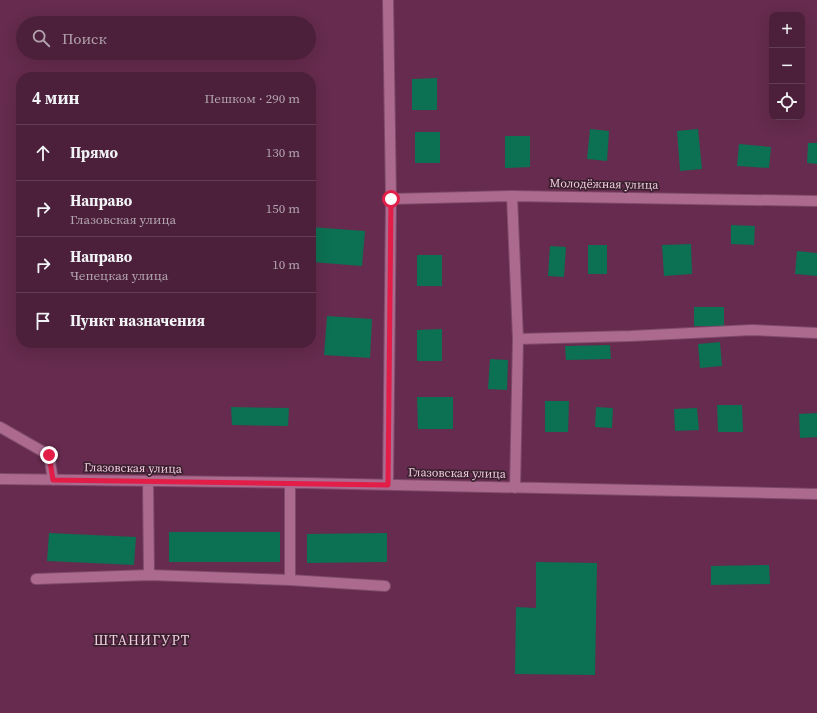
<!DOCTYPE html>
<html lang="ru">
<head>
<meta charset="utf-8">
<style>
  body { margin:0; font-family:"Source Serif 4",serif; background:#532842; color:#f1f3f6 }
  .controls { position:absolute; right:12px; top:12px; display:grid; overflow:hidden; border-radius:8px; box-shadow:0 4px 16px #0002 }
  .controls button { width:36px; height:36px; display:grid; place-items:center; padding:0; border:0; border-bottom:1px solid #633e54; background:#4c203a; color:#f1f3f6; font:20px sans-serif }
  .stop { position:absolute; width:12px; height:12px; margin:-9px; border:3px solid #e11d48; border-radius:50%; background:#fff }
  .stop.end { background:#e11d48; border-color:#fff; box-shadow:0 1px 4px #0008 }
  .list { margin:0; padding:0; list-style:none }
  h2 { display:flex; justify-content:space-between; align-items:center; height:52px; margin:0; padding:0 16px; font-size:17px }
  h2 small { font-size:13px; font-weight:400; color:#b2a3af }
  .list li { display:grid; grid-template-columns:26px 1fr auto; gap:12px; align-items:center; box-sizing:border-box; height:56px; padding:0 16px; border-top:1px solid #633e54 }
  .list b { display:block; font-size:15px; white-space:nowrap }
  .list p { margin:0; font-size:13px; white-space:nowrap; color:#b2a3af }
  .list em { font-size:13px; font-style:normal; color:#b2a3af }
  .icon { flex:none; width:22px; height:22px; fill:none; stroke:currentColor; stroke-width:2; stroke-linecap:round; stroke-linejoin:round }
  .map { position:relative; flex:none; width:817px; height:713px; overflow:hidden }
  .search { position:absolute; background:#4c203a; box-shadow:0 4px 16px #0002; left:16px; top:16px; width:300px; height:44px; display:flex; align-items:center; gap:10px; box-sizing:border-box; padding:0 14px; border-radius:22px; color:#b2a3af; font-size:15px }
  .panel { position:absolute; background:#4c203a; box-shadow:0 4px 16px #0002; left:16px; top:72px; width:300px; height:276px; border-radius:16px }
  .map>svg:first-child { display:block }
  .building { fill:#0c7052 }
  .lines { fill:none; stroke-linecap:round; stroke-linejoin:round }
  .minor-casing { stroke:#7f4b6a; stroke-width:12 }
  .minor { stroke:#ac6a8f; stroke-width:10 }
  .route { stroke:#e11d48; stroke-width:5 }
  .labels { text-anchor:middle; stroke-width:3.5; stroke-linejoin:round; paint-order:stroke }
  .street-label { font-size:12px; fill:#f1ccde; stroke:#3b202f }
  .quarter-label { font-size:14px; letter-spacing:1px; fill:#f1ccde; stroke:#3b202f }
</style>
</head>
<body>
<div class="map">
<svg width="817" height="713" viewBox="0 0 817 713">
  <rect width="100%" height="100%" fill="#662b4e"/>
  <path class="building" d="M437 78V110H412V79Z
    M590 129 609 131 607 161 587 159Z
    M698 129 702 169 680 171 677 131Z
    M415 132H440V163H415Z
    M505 136H530V167L505 168Z
    M808 143H817V164L807 163Z
    M739 144 771 147 769 168 737 166Z
    M731 225 755 226 754 245 731 244Z
    M311 227 365 231 362 266 311 262Z
    M691 244 692 274 664 276 662 245Z
    M588 245H607V274H588Z
    M550 246 566 247 564 277 548 276Z
    M797 251 817 253V276L795 274Z
    M417 255H442V286H417Z
    M694 307H724V326H694Z
    M327 316 372 319 370 358 324 355Z
    M442 329V361H417V330Z
    M720 342 722 366 700 368 698 344Z
    M610 345 611 359 566 360 565 346Z
    M490 359 508 360 507 390 488 389Z
    M417 397H453V429H418Z
    M545 401H569L568 432H545Z
    M717 405H742L743 432H718Z
    M231 407 289 408 288 426 232 425Z
    M596 407 613 408 612 428 595 427Z
    M697 408 699 430 675 431 674 409Z
    M817 413V437L800 438 799 414Z
    M169 532H280V562H169Z
    M49 533 136 537 134 565 47 561Z
    M387 533V562L307 563V534Z
    M536 562 597 563 595 675 515 674 516 607 536 608Z
    M769 565 770 584 711 585V566Z"/>
  <g class="lines">
    <g class="minor-casing">
      <path id="minor" d="M388 0 391 199 388 485
        M512 196 518 339 515 488
        M391 199 512 196 817 201
        M518 339 631 336 752 330 817 333
        M0 427 49 455 53 480
        M0 479 305 483 817 494
        M148 481 149 575
        M290 483V580
        M36 579 149 575 290 580 385 586"/>
    </g>
    <use href="#minor" class="minor"/>
  </g>
  <g class="lines">
    <path class="route" d="M49 455 53 480 388 485 391 199"/>
  </g>
  <g class="labels">
    <g class="street-label">
      <text transform="translate(604 184) rotate(1)" y="4">Молодёжная улица</text>
      <text transform="translate(133 468) rotate(1)" y="4">Глазовская улица</text>
      <text transform="translate(457 473) rotate(1)" y="4">Глазовская улица</text>
    </g>
    <g class="quarter-label">
      <text x="142" y="645">ШТАНИГУРТ</text>
    </g>
  </g>
</svg>
<div class="controls">
<button>+</button>
<button>−</button>
<button><svg class="icon" aria-label="locate" viewBox="0 0 24 24"><circle cx="12" cy="12" r="6"/><path d="M12 2v4M12 18v4M2 12h4M18 12h4"/></svg></button>
</div>
<div class="stop" style="left:391px;top:199px"></div>
<div class="stop end" style="left:49px;top:455px"></div>
<div class="search"><svg class="icon" aria-label="search" viewBox="0 0 24 24"><circle cx="10" cy="10" r="6"/><path d="M15 15l6 6"/></svg>Поиск</div>
<section class="panel">
<h2>4 мин<small>Пешком · 290 m</small></h2>
<ul class="list">
<li><svg class="icon" aria-label="ahead" viewBox="0 0 24 24"><path d="M12 20V5M6 11l6-6 6 6"/></svg><div><b>Прямо</b></div><em>130 m</em></li>
<li><svg class="icon" aria-label="right" viewBox="0 0 24 24"><path d="M7 20v-9h11M14 6l5 5-5 5"/></svg><div><b>Направо</b><p>Глазовская улица</p></div><em>150 m</em></li>
<li><svg class="icon" aria-label="right" viewBox="0 0 24 24"><path d="M7 20v-9h11M14 6l5 5-5 5"/></svg><div><b>Направо</b><p>Чепецкая улица</p></div><em>10 m</em></li>
<li><svg class="icon" aria-label="arrive" viewBox="0 0 24 24"><path d="M6 21V4h12l-3 4 3 4H6"/></svg><div><b>Пункт назначения</b></div></li>
</ul>
</section>
</div>
</body>
</html>
